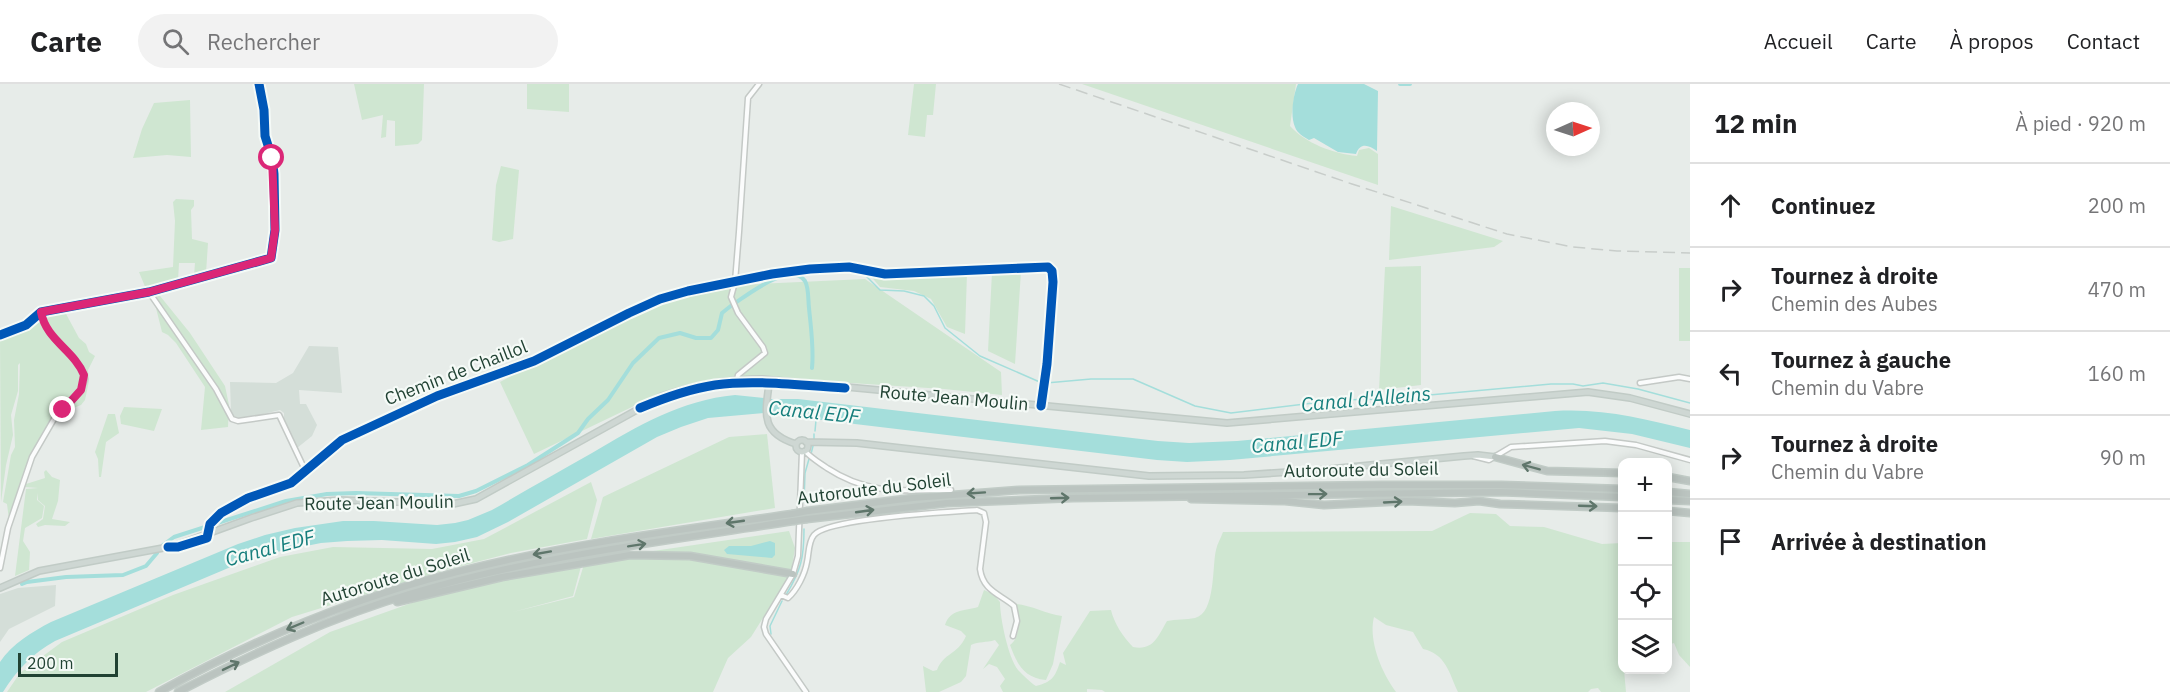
<!DOCTYPE html>
<html lang="fr">
<head>
<meta charset="utf-8">
<style>
  body { margin:0; font-family:"IBM Plex Sans",sans-serif; background:#f2f2f2; color:#202124 }
  .controls { position:absolute; right:18px; bottom:18px; display:grid; overflow:hidden; border-radius:12px; box-shadow:0 3px 15px #0003 }
  .controls button { width:54px; height:54px; display:grid; place-items:center; padding:0; border:0; border-bottom:2px solid #e0e0e0; background:#fff; color:#202124; font:30px sans-serif }
  .compass { position:absolute; left:1546px; top:18px; width:54px; height:54px; border-radius:50%; background:#fff; box-shadow:0 3px 15px #0003; rotate:87deg }
  .scale { position:absolute; left:18px; bottom:15px; width:100px; box-sizing:border-box; padding-left:6px; border:3px solid #214233; border-top:0; font-size:16px; line-height:21px; white-space:nowrap; color:#214233; -webkit-text-stroke:4px #f5faf7; paint-order:stroke }
  .stop { position:absolute; width:18px; height:18px; margin:-14px; border:4px solid #db2777; border-radius:50%; background:#fff }
  .stop.end { background:#db2777; border-color:#fff; box-shadow:0 2px 6px #0008 }
  .list { margin:0; padding:0; list-style:none }
  h2 { display:flex; justify-content:space-between; align-items:center; height:78px; margin:0; padding:0 24px; font-size:26px }
  h2 small { font-size:20px; font-weight:400; color:#757577 }
  .list li { display:grid; grid-template-columns:39px 1fr auto; gap:18px; align-items:center; box-sizing:border-box; height:84px; padding:0 24px; border-top:2px solid #e0e0e0 }
  .list b { display:block; font-size:22px; white-space:nowrap }
  .list p { margin:0; font-size:20px; white-space:nowrap; color:#757577 }
  .list em { font-size:20px; font-style:normal; color:#757577 }
  .icon { flex:none; width:33px; height:33px; fill:none; stroke:currentColor; stroke-width:2; stroke-linecap:round; stroke-linejoin:round }
  .map { position:relative; flex:none; width:1690px; height:608px; overflow:hidden }
  header { display:flex; align-items:center; gap:36px; box-sizing:border-box; height:84px; padding:0 30px; background:#fff; border-bottom:2px solid #e0e0e0 }
  header strong { font-size:28px }
  nav { display:flex; gap:33px; margin-inline-start:auto; font-size:21px }
  .search { width:420px; height:54px; background:#f2f2f2; display:flex; align-items:center; gap:15px; box-sizing:border-box; padding:0 21px; border-radius:33px; color:#757577; font-size:22px }
  main { display:flex }
  aside { flex:1; background:#fff }
  .map>svg:first-child { display:block }
  .built { fill:#d4ded8 }
  .green { fill:#cfe6d1 }
  .water { fill:#a4dedb }
  .lines { fill:none; stroke-linecap:round; stroke-linejoin:round }
  .stream { stroke:#a4dedb; stroke-width:1.5 }
  .canal { stroke:#a4dedb; stroke-width:4 }
  .minor-casing { stroke:#c4c9c6; stroke-width:7 }
  .major-casing { stroke:#c1cbc6; stroke-width:8 }
  .highway-casing { stroke:#c1cbc6; stroke-width:9 }
  .minor { stroke:#fbfcfc; stroke-width:4 }
  .major { stroke:#ced7d3; stroke-width:5 }
  .highway { stroke:#bbc4c0; stroke-width:6 }
  .rail { stroke:#c8cdca; stroke-width:1.5; stroke-dasharray:12 6; stroke-linecap:butt }
  .highway-bridge-casing { stroke:#c1cbc6; stroke-width:9; stroke-linecap:butt }
  .highway-bridge { stroke:#bbc4c0; stroke-width:6 }
  .cycleway-casing { stroke:#f5faf7; stroke-width:13 }
  .cycleway { stroke:#0057b8; stroke-width:9 }
  .oneway { stroke:#5f766b }
  .route { stroke:#db2777; stroke-width:8 }
  .labels { text-anchor:middle; stroke-width:4.5; stroke-linejoin:round; paint-order:stroke }
  .street-label { font-size:18px; fill:#214233; stroke:#f5faf7 }
  .water-label { font-size:20px; font-style:italic; fill:#157e7c; stroke:#f5faf7 }
</style>
</head>
<body>
<header>
<strong>Carte</strong>
<div class="search"><svg class="icon" aria-label="search" viewBox="0 0 24 24"><circle cx="10" cy="10" r="6"/><path d="M15 15l6 6"/></svg>Rechercher</div>
<nav><a>Accueil</a><a>Carte</a><a>À propos</a><a>Contact</a></nav>
</header>
<main>
<div class="map">
<svg width="1690" height="608" viewBox="0 0 1690 608">
  <rect width="100%" height="100%" fill="#e7ece9"/>
  <path class="built" d="M309 262 338 263 342 309 299 306 300 320H306L317 341 312 352 297 364 284 336V329L280 326 238 336 233 334 231 328 230 298 276 299 293 289Z
    M56 501 55 522 9 545 0 558V510L18 504Z"/>
  <path class="green" d="M354 0H424L422 56 418 60 395 62V37L387 36 386 53 381 54 383 31 362 36Z
    M527 0H569V28L527 25Z
    M914 0H936L933 31H927L925 53 908 51Z
    M1082 0H1296L1290 42C1305 59 1334 70 1357 72L1359 66 1369 64 1378 70V101Z
    M190 16 191 73 167 71 133 74 142 45 154 19Z
    M501 82 519 86 513 155 499 158 492 156 496 101Z
    M176 115 194 116V122L191 126 192 155 208 159 206 189 194 192 195 179H179L178 197 146 205 139 188 173 183 175 137 173 118Z
    M1391 122 1503 157 1494 163 1389 176Z
    M1421 182V301L1379 306 1385 183Z
    M1679 184H1690V257H1679Z
    M1021 187 1015 280 988 267 992 188Z
    M967 189 965 250 947 243 931 215 914 207 880 203 869 190 913 193Z
    M865 195 1001 288 1002 311 944 305 773 294 721 295 659 310 534 370 500 298 640 223 738 201Z
    M156 207 190 249 225 302 229 321 228 343 201 346 205 303 176 259 168 251 162 248 155 220 145 210Z
    M65 228 79 254 86 260 89 268 95 272 88 286 89 297 85 316 81 321 53 332 49 339 32 367 9 436 7 420 3 418 11 371 15 363 14 336 19 310 20 279 18 281V307L11 331 13 351 6 381 1 418 0 253 39 231Z
    M124 323 162 325 154 347 121 340 120 332Z
    M108 330H115L119 349 106 358 101 393H99L98 375 95 368Z
    M767 350 775 424 591 455 603 413 729 353Z
    M46 386 52 393 60 396 58 417 52 435 70 438 65 442 45 441 38 443 36 440 43 435 45 422 38 416V409L37 416 44 422 42 434 25 444 23 457 30 468 29 486 15 492 26 405 38 404 25 403 26 400 45 394 44 388Z
    M591 398 597 416 587 455 511 469 442 487 292 533 146 608H7L20 589 62 558 173 511 280 473 333 463 432 465 484 455Z
    M1470 429 1496 430 1510 442 1544 443 1602 460 1622 459V586H1624L1626 608H1601L1598 604 1591 605 1588 608H1458C1449 589 1446 570 1423 565L1413 548 1386 541 1374 533C1368 557 1382 589 1396 608H1105L1102 606 1087 605V608H1003L1000 602 1005 595 997 583 989 580 983 585 999 561 995 556C986 559 979 557 971 561L966 592 961 598 939 608H926L923 582 933 587 937 586C944 568 957 572 966 552L961 547 945 541C950 525 965 527 978 523L984 506 993 510 1000 518C1000 534 1008 573 1018 586 1023 591 1031 599 1036 602 1052 598 1055 593 1060 578L1066 581 1063 569 1090 527 1111 526C1114 539 1123 553 1133 563 1154 567 1158 552 1167 537 1176 535 1186 536 1195 534 1216 529 1212 481 1216 466 1217 460 1221 454 1223 448L1432 447Z
    M789 447 795 464 791 489 751 553 728 574 713 608H225L330 548 448 506 583 475 573 512 513 528 574 513 585 477Z
    M1668 458H1690V583L1679 571 1674 559 1668 561Z
    M1015 520C1031 521 1046 530 1062 532L1053 580 1046 596C1024 594 1017 580 1010 561 1023 551 1016 535 1015 520Z"/>
  <path class="water" d="M1298 0H1364L1378 7 1377 67C1369 61 1360 58 1356 70L1338 68 1314 54 1309 56C1304 53 1297 49 1295 43 1290 32 1293 11 1298 0Z
    M735 311 765 314 764 329 708 334 681 343 657 353 508 438 477 453 455 458 436 460 382 456 347 457 321 459 281 467 245 477 55 557C32 570 17 586 3 608H0V578C12 560 32 548 51 538L238 460 265 451 295 444 343 437H374L437 441 455 439 468 436 492 426C525 407 558 388 592 369 638 342 681 316 735 311Z
    M771 315H798L1158 357 1189 359 1237 357 1555 327C1604 324 1643 335 1690 346V364L1632 350 1579 344 1230 376 1187 378 1157 376 788 332 770 329Z
    M770 457 775 459V471L772 474 727 470 724 466 729 462H751Z"/>
  <g class="lines">
    <path class="stream" d="M846 185 862 188 880 206 904 207 924 212 934 222 945 244 980 272 1042 299
      M799 192 801 188 832 186
      M1046 299 1091 295H1133L1195 322 1231 329 1338 316 1385 315 1551 300H1573L1583 302 1603 299 1638 305 1690 319
      M815 347 816 336
      M814 355V350
      M811 370 813 362
      M804 418 805 389 809 375
      M786 511C801 486 804 474 804 445
      M771 550 770 542 782 517"/>
    <path class="canal" d="M1400 0H1410
      M735 219C749 210 791 177 805 197 809 204 808 216 809 224 811 245 814 264 812 284
      M163 461 174 453 286 417 327 410 356 409 459 412 476 407 528 381 578 349 588 335 608 316 633 279 659 254 680 249 696 254H711L718 246 722 229 732 221
      M22 500 27 498 66 493 123 491 146 482 157 469"/>
    <g class="minor-casing">
      <path id="minor" d="M149 208 216 305 232 335 238 337 279 331 305 386
        M0 251 26 241 41 228 149 208 271 174 275 146 274 90 272 74 265 52 264 26 259 0
        M737 296 738 291 765 269 763 263 738 229 731 213 735 198 739 148 748 14 759 0
        M1640 299 1679 293 1690 295
        M805 367C811 374 820 379 827 384 870 412 903 406 951 406
        M802 368 798 472 793 490 766 535 764 543 766 550 806 608
        M1473 372 1489 376 1511 363 1605 357 1636 361 1690 376
        M184 461 207 454 210 440 221 429 248 414 291 399 342 356 437 312 534 277 629 229 660 215 688 207 772 190 810 185 849 183 885 190 1048 183 1052 187 1053 198 1047 280 1041 322
        M0 484 8 444 32 373 54 335 81 306 85 295C81 270 46 259 41 228
        M781 511 788 514C797 506 805 490 807 478 809 470 808 458 814 451 828 434 950 428 977 426L984 429 986 438 980 485C983 507 1000 510 1014 522L1017 537 1013 552"/>
    </g>
    <g class="major-casing">
      <path id="major" d="M767 298 769 300C765 331 761 349 796 360
        M722 301H784
        M796 362a6 6 0 1 1 12 0a6 6 0 1 1-12 0Z
        M806 358 857 359 1149 392 1244 391 1319 386 1464 372 1478 371 1495 373
        M0 504 39 487 174 462 251 434 297 419 340 416 453 420 476 415 662 312C695 301 727 295 762 295L1227 339 1588 308 1630 314 1690 330"/>
    </g>
    <g class="highway-casing">
      <path id="highway" d="M1495 373 1547 387 1622 389
        M1668 393 1690 397
        M1668 408 1690 410
        M1191 415 1285 417 1324 421 1407 417 1455 419 1479 417 1500 420 1622 424
        M1668 416 1690 417
        M808 427 913 414 1019 406 1382 401H1501L1622 405
        M1668 427 1690 429
        M807 435 947 419 1073 414 1500 408 1622 413
        M397 518 502 493 630 471 690 472 793 490
        M159 608C253 556 353 514 457 488 567 460 680 446 792 430
        M178 608C254 569 331 533 413 509 536 472 665 457 793 437"/>
    </g>
    <use href="#minor" class="minor"/>
    <use href="#major" class="major"/>
    <use href="#highway" class="highway"/>
    <path class="rail" d="M1059 0 1352 100 1507 150 1573 163 1617 167 1690 169"/>
    <g class="highway-bridge-casing">
      <path id="highway-bridge" d="M792 430 808 427
        M793 437 807 435"/>
    </g>
    <use href="#highway-bridge" class="highway-bridge"/>
    <g class="cycleway-casing">
      <path id="cycleway" d="M0 251 26 241 41 228 149 208 271 174 275 146 274 90 272 74 265 52 264 26 259 0
        M640 324C664 314 689 305 715 301 757 295 802 302 845 304
        M168 463H178L207 454 210 440 221 429 248 414 291 399 342 356 437 312 534 277 629 229 660 215 688 207 772 190 810 185 849 183 885 190 1048 183 1052 187 1053 198 1047 280 1041 322"/>
    </g>
    <use href="#cycleway" class="cycleway"/>
  </g>
  <defs><path id="oneway-shaft" d="M-6 0H5M1.5-3L5.5 0L1.5 3" fill="none" stroke-width="1.6" stroke-linecap="round" stroke-linejoin="round" transform="scale(1.5)"/></defs>
  <g class="oneway">
    <use href="#oneway-shaft" transform="translate(1531 383) rotate(-165)"/>
    <use href="#oneway-shaft" transform="translate(976 409) rotate(176)"/>
    <use href="#oneway-shaft" transform="translate(1318 410) rotate(-1)"/>
    <use href="#oneway-shaft" transform="translate(1060 414) rotate(-2)"/>
    <use href="#oneway-shaft" transform="translate(1393 418) rotate(-3)"/>
    <use href="#oneway-shaft" transform="translate(1588 422) rotate(2)"/>
    <use href="#oneway-shaft" transform="translate(865 427) rotate(-8)"/>
    <use href="#oneway-shaft" transform="translate(735 438) rotate(172)"/>
    <use href="#oneway-shaft" transform="translate(637 461) rotate(-9)"/>
    <use href="#oneway-shaft" transform="translate(542 469) rotate(170)"/>
    <use href="#oneway-shaft" transform="translate(295 542) rotate(157)"/>
    <use href="#oneway-shaft" transform="translate(231 582) rotate(-26)"/>
  </g>
  <g class="lines">
    <path class="route" d="M63 326 81 306 84 291C74 266 46 256 41 228L149 208 271 174 275 146 272 74"/>
  </g>
  <g class="labels">
    <g class="street-label">
      <text transform="translate(456 289) rotate(-21)" y="6">Chemin de Chaillol</text>
      <text transform="translate(954 314) rotate(5)" y="6">Route Jean Moulin</text>
      <text transform="translate(1361 386) rotate(-1)" y="6">Autoroute du Soleil</text>
      <text transform="translate(874 405) rotate(-7)" y="6">Autoroute du Soleil</text>
      <text transform="translate(379 419) rotate(-1)" y="6">Route Jean Moulin</text>
      <text transform="translate(395 493) rotate(-17)" y="6">Autoroute du Soleil</text>
    </g>
    <g class="water-label">
      <text transform="translate(1366 315) rotate(-5)" y="7">Canal d'Alleins</text>
      <text transform="translate(814 328) rotate(6)" y="7">Canal EDF</text>
      <text transform="translate(1297 358) rotate(-5)" y="7">Canal EDF</text>
      <text transform="translate(270 464) rotate(-15)" y="7">Canal EDF</text>
    </g>
  </g>
</svg>
<div class="controls">
<button>+</button>
<button>−</button>
<button><svg class="icon" aria-label="locate" viewBox="0 0 24 24"><circle cx="12" cy="12" r="6"/><path d="M12 2v4M12 18v4M2 12h4M18 12h4"/></svg></button>
<button><svg class="icon" aria-label="layers" viewBox="0 0 24 24"><path d="M12 4l9 5-9 5-9-5zM3 14l9 5 9-5"/></svg></button>
</div>
<svg class="compass" viewBox="-18 -18 36 36"><path d="M0-13l5 13h-10z" fill="#e53935"/><path d="M0 13l5-13h-10z" fill="#757577"/></svg>
<div class="scale">200 m</div>
<div class="stop" style="left:272px;top:74px"></div>
<div class="stop end" style="left:63px;top:326px"></div>
</div>
<aside>
<h2>12 min<small>À pied · 920 m</small></h2>
<ul class="list">
<li><svg class="icon" aria-label="ahead" viewBox="0 0 24 24"><path d="M12 20V5M6 11l6-6 6 6"/></svg><div><b>Continuez</b></div><em>200 m</em></li>
<li><svg class="icon" aria-label="right" viewBox="0 0 24 24"><path d="M7 20v-9h11M14 6l5 5-5 5"/></svg><div><b>Tournez à droite</b><p>Chemin des Aubes</p></div><em>470 m</em></li>
<li><svg class="icon" aria-label="left" viewBox="0 0 24 24"><path d="M17 20v-9H6M10 6l-5 5 5 5"/></svg><div><b>Tournez à gauche</b><p>Chemin du Vabre</p></div><em>160 m</em></li>
<li><svg class="icon" aria-label="right" viewBox="0 0 24 24"><path d="M7 20v-9h11M14 6l5 5-5 5"/></svg><div><b>Tournez à droite</b><p>Chemin du Vabre</p></div><em>90 m</em></li>
<li><svg class="icon" aria-label="arrive" viewBox="0 0 24 24"><path d="M6 21V4h12l-3 4 3 4H6"/></svg><div><b>Arrivée à destination</b></div></li>
</ul>
</aside>
</main>
</body>
</html>
